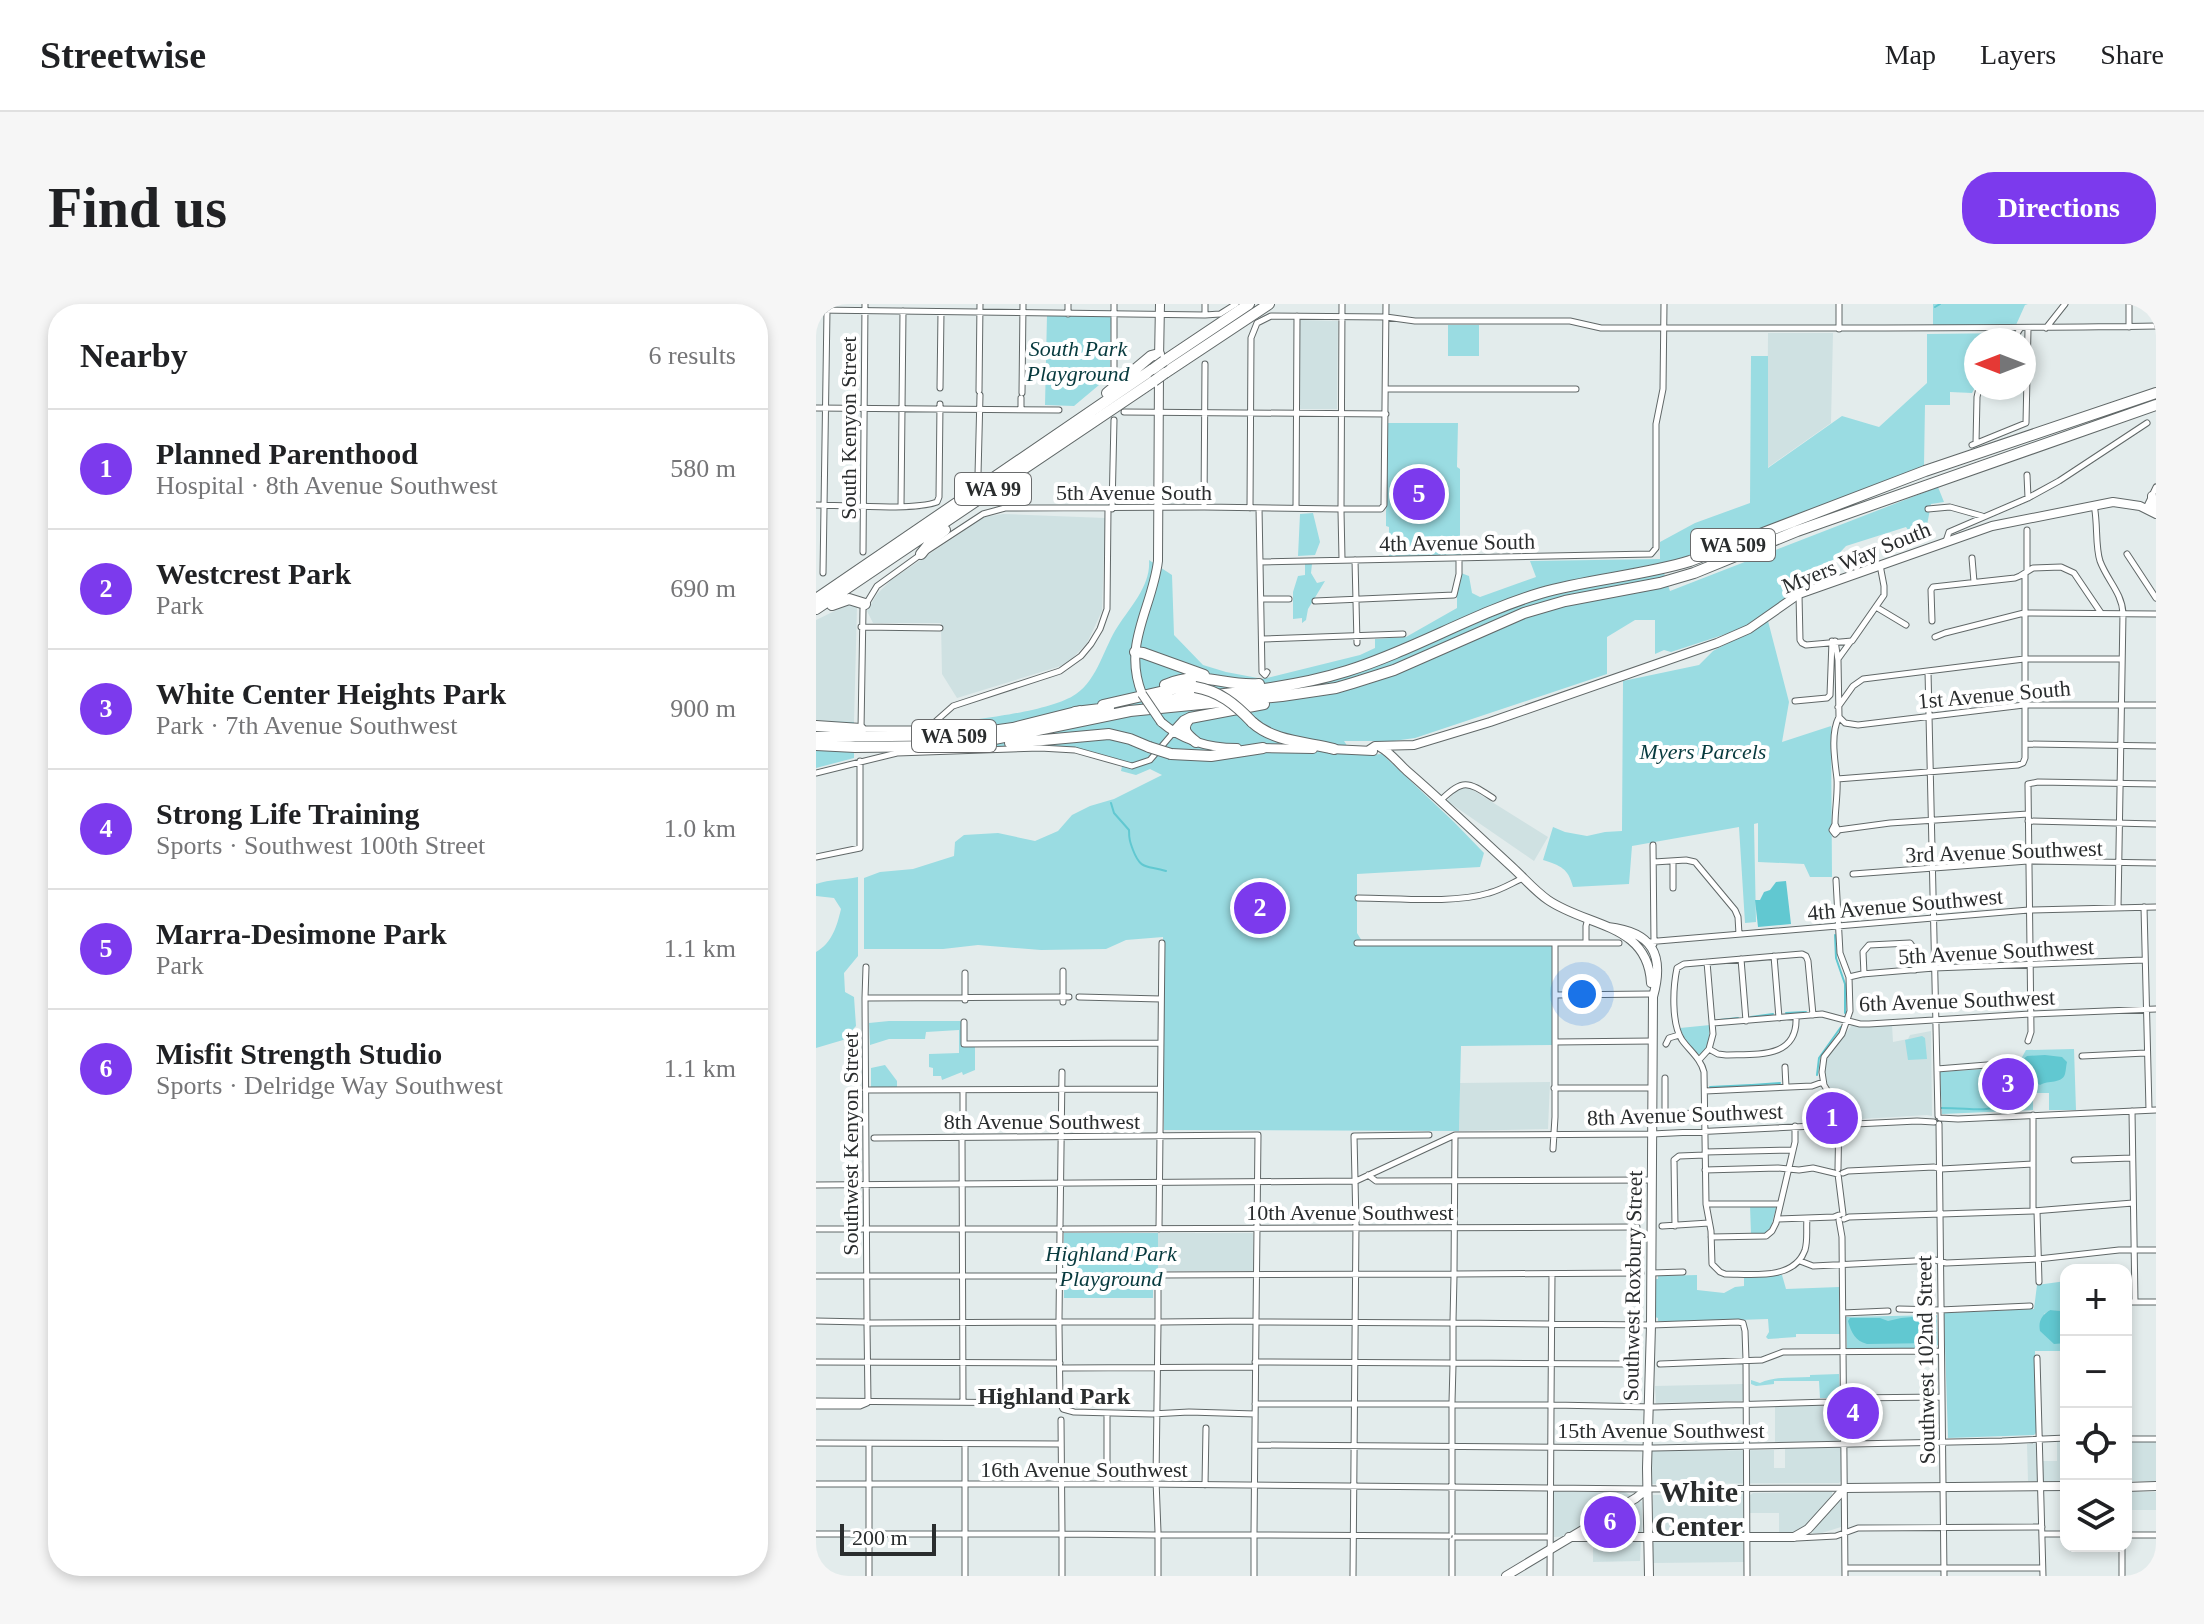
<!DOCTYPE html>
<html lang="en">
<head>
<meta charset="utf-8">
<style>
  body { margin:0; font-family:Georgia,serif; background:#f6f6f6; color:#202124 }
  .controls { position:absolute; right:24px; bottom:24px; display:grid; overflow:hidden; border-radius:16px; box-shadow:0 4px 12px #0003 }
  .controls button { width:72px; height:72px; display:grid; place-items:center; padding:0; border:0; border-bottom:2px solid #e0e0e0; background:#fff; color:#202124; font:40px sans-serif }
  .compass { position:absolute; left:1148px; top:24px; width:72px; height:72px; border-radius:50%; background:#fff; box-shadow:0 4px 12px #0003; rotate:270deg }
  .scale { position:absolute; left:24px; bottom:20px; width:96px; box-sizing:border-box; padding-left:8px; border:4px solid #2a2d2e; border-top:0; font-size:22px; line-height:28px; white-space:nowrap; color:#2a2d2e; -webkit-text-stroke:6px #fff; paint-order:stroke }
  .you { position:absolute; left:766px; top:690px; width:28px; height:28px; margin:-20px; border:6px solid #fff; border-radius:50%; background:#1a73e8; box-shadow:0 0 0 12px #1a73e833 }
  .badge { display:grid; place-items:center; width:52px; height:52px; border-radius:50%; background:#7c3aed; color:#fff; font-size:26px; font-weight:700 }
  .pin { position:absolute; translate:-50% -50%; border:4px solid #fff; box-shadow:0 2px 8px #0006 }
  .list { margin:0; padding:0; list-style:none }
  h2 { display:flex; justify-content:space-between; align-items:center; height:104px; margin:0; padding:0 32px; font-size:34px }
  h2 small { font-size:26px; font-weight:400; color:#757577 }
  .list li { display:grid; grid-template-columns:52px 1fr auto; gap:24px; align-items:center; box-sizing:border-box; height:120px; padding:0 32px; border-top:2px solid #e0e0e0 }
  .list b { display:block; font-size:30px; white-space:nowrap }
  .list p { margin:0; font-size:26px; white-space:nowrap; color:#757577 }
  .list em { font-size:26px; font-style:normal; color:#757577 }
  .icon { flex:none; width:44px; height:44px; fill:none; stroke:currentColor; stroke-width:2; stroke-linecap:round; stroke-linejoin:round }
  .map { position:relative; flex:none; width:1340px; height:1272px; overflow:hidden; border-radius:32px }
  header { display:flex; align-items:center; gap:48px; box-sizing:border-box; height:112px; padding:0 40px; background:#fff; border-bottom:2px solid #e0e0e0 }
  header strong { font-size:38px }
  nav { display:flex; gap:44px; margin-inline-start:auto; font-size:28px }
  .intro { display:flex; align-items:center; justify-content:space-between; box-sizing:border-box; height:192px; padding:0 48px }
  h1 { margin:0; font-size:56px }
  .button { padding:20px 36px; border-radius:32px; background:#7c3aed; color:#fff; font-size:28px; font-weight:700 }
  main { display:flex; gap:48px; padding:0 48px }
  aside { flex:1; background:#fff; border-radius:32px; box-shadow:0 4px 12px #0003 }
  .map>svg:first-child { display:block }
  .built { fill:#cfe1e2 }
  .green { fill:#9adce2 }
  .water { fill:#61c8d1 }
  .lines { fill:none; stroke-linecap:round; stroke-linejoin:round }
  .stream { stroke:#61c8d1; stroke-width:2 }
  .minor-casing { stroke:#616868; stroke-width:7 }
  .major-casing { stroke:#616868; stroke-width:10 }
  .highway-casing { stroke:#616868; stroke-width:12 }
  .minor { stroke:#fff; stroke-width:5 }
  .major { stroke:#fff; stroke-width:8 }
  .highway { stroke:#fff; stroke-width:10 }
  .major-bridge-casing { stroke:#616868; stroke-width:10; stroke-linecap:butt }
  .highway-bridge-casing { stroke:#616868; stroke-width:12; stroke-linecap:butt }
  .major-bridge { stroke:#fff; stroke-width:8 }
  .highway-bridge { stroke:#fff; stroke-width:10 }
  .labels { text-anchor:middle; stroke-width:8; stroke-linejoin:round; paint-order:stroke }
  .shield { fill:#fff; stroke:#6a6c6d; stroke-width:2 }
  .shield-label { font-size:20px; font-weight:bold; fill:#2a2d2e }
  .park-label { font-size:22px; font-style:italic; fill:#073a3e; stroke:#fff }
  .street-label { font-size:22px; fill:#2a2d2e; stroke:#fff }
  .neighbourhood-label { font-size:24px; font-weight:bold; fill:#2a2d2e; stroke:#fff }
  .district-label { font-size:30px; font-weight:bold; fill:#2a2d2e; stroke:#fff }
</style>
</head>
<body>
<header>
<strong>Streetwise</strong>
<nav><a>Map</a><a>Layers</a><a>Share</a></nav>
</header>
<div class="intro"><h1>Find us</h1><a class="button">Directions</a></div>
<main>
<aside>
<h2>Nearby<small>6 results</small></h2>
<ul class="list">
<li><span class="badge">1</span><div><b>Planned Parenthood</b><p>Hospital · 8th Avenue Southwest</p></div><em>580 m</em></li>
<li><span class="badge">2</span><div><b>Westcrest Park</b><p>Park</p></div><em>690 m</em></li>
<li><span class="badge">3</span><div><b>White Center Heights Park</b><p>Park · 7th Avenue Southwest</p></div><em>900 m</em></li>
<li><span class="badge">4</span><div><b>Strong Life Training</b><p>Sports · Southwest 100th Street</p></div><em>1.0 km</em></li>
<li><span class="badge">5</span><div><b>Marra-Desimone Park</b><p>Park</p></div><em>1.1 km</em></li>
<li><span class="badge">6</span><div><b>Misfit Strength Studio</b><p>Sports · Delridge Way Southwest</p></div><em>1.1 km</em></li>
</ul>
</aside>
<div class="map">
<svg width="1340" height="1272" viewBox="0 0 1340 1272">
  <rect width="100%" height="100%" fill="#e3ecec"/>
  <path class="built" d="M484 16 522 17 521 105H484Z
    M952 29H1017L1015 119 951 164Z
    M187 210 289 214 286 307 271 339 251 360 141 394 126 370 125 319H57L51 307 61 290 75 276 168 213Z
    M31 301 41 302 38 418 0 417V316Z
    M652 483 732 533 718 557 631 497 641 485Z
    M1036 721 1048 723 1076 721 1077 738 1092 735 1094 731 1115 727 1116 812 1111 811 1029 816 1024 801 1010 777 1008 768 1011 754Z
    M734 778 732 825 643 827 644 779Z
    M342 929H437V967H342Z
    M927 1080V1096L925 1097 840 1099 839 1082Z
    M959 1101 1025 1102 1026 1176 1023 1179 836 1180V1147L958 1146V1164H969V1138H959Z
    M1241 1137H1250V1177H1212L1211 1140 1221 1139 1222 1157H1241Z
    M1310 1137H1340V1177H1310Z
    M737 1188H809L826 1198V1231L787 1237H825L824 1257 777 1258V1231L738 1233Z
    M1016 1188V1192L988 1224 978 1229H963V1209H934V1191L937 1189Z
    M1310 1188H1340V1206H1310Z
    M927 1190 928 1226 926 1229 837 1228V1191Z
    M1023 1196 1025 1198V1223L1006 1229H997L996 1227Z
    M925 1237 929 1240 928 1258 837 1259V1239L839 1238Z"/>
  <path class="green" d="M1117 0H1212L1209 1 1200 21H1117Z
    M231 11 295 12 294 72 291 79 283 81 258 102 229 101Z
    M632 21H663V52H632Z
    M1197 29 1192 36H1160V82L1156 89 1134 88V101H1109L1108 162 872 252 845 260 854 287 1122 183 1128 198 1115 200 1111 221 1092 226 1090 223 1030 242 1016 257 1017 272 978 289 929 322 913 329 855 348 848 346 839 350V316H819L791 333V370L599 434 577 437H528L536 449 553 451 566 450 638 518 668 549 664 563 541 570V629L549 642 737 641 736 741 645 742 643 827 348 826 347 633 310 636 290 645 225 646 162 641 127 645H48V574L64 568 97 565 138 552 139 538 148 531 182 529 219 537 242 527 256 511 274 502 298 495 346 471 334 465 320 471 305 467 307 458 272 447 251 443 216 442 144 445 117 427C133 416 151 417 170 414 193 411 242 403 260 390 282 375 288 343 302 322 315 302 335 281 333 256L356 271 358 331 387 361 410 368 447 375 544 351 559 344V335L590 333 641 304V291L645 269 653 272 656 289 664 293 720 273 714 257 844 255V238L879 219 934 199 935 52H952V164L1026 112 1063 123 1111 79V30Z
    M572 119H642L641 163 644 165V243L647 250 642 252 573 253V223L570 222V211Z
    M497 209 504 238 499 251 482 252 484 210Z
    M489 260H496L495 269 501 279 509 277 492 305 490 316 486 319V314L477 315V288L482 272 489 271Z
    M952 317 973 398 966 438 1015 422 1016 573H994L988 560 942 558V519L938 520 940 618 929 619 923 523 816 542 813 580 757 583C752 564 745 562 727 556L737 523 749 528 771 532 789 528 806 527 807 377 883 361 897 347Z
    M0 417 38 418V454L0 464Z
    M42 573V652L28 669 29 688 38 693 40 722 27 736 0 744V648C16 639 21 622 25 605L18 594 0 592V580C14 575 28 576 42 573Z
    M73 717H146V741L159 742V766L147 771 146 768 126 776 125 772H117V764L113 763V750L143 749V726L110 728 109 735H73L54 741 53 719Z
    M894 721 892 741 885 750H881L869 736 864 724Z
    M1106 732 1109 734 1111 755 1092 756 1089 736Z
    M1258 745 1260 806H1233V789H1217V806L1126 810 1124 768 1198 763 1205 755 1210 746Z
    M69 761 81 777V783H55V764Z
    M934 902H959L960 904 955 923 949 929 935 930Z
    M248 929H342V967L337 972V994H248Z
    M881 971V986L908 989 919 983 928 982V973L966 971 970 985 1023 983 1024 1030H980V1033L952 1035 950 1033 953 1028 952 1015 862 1018 842 1017V1014L839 1013 840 975H842V972Z
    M1250 977V1007L1234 1006 1228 1010 1238 1039H1250V1047H1219L1221 1128 1218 1131 1132 1134 1128 1009 1218 1005 1221 981Z
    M1121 1011 1122 1041 1120 1042V1045L1031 1046 1030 1013Z
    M1023 1070 1024 1089 1016 1094H1004L1003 1077H958V1080L940 1082 935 1080V1076L944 1079C959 1072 978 1074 994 1073V1071Z"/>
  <path class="water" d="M970 577 975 620 942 623 939 596H944L948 588 954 586 960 578Z
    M1229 751 1246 753 1251 758C1250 762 1250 766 1249 770 1246 780 1232 776 1224 781L1218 778 1210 764 1198 763 1211 752Z
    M1234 1006 1250 1007V1039L1238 1040 1224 1027C1222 1017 1226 1011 1234 1006Z
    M1108 1012 1119 1018V1020L1111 1022 1114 1028H1121V1036L1117 1039 1051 1040C1039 1037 1035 1028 1032 1017L1034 1014H1064L1072 1017 1085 1014Z"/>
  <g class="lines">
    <path class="stream" d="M1119 3 1124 0
      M587 247H610L621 242
      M295 499 298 509 313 526C313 535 314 538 317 546 325 567 331 561 350 567
      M1019 631 1020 654 1029 680V709
      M970 709 990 708
      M935 713 957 710
      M904 716 922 714
      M1001 771 1003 754 1025 723
      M936 781 964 779
      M894 783 935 781
      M1125 804C1174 804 1184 816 1213 768"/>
    <g class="minor-casing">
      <path id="minor" d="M1313 0V23
        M0 6 389 11 404 10 420 0
        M252 10V0
        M389 11V0
        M1230 24 1249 0
        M1023 25V0
        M1197 36 1204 25
        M298 73V0
        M124 84 125 8
        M570 85H760
        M163 87 164 0
        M206 89 207 0
        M0 104 243 106
        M205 106V94
        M308 108 570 110
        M1160 139 1161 93 1163 84
        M1156 141 1210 119 1212 25
        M162 171 164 91
        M1211 171 1212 194
        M0 201C28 201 97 207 121 198L123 193 124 100
        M1278 201C1282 219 1279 242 1284 257 1291 276 1306 289 1307 309L1302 604
        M85 202 87 7
        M388 203 389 60
        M434 204 435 34 441 19 455 12 570 13 599 17H754L785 24C970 24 1155 25 1340 22
        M443 204 446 368 449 371 451 368
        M480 204 481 12
        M525 204 526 0
        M1330 204 1340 183
        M296 205 298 116
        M527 205H565L568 201 570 0
        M1112 205 1134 203 1166 212
        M525 207 526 255
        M1211 226V266
        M1130 237 1133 228 1212 194 1243 177 1331 119
        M112 246 167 210 189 204 388 203 524 205
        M47 248 49 0
        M1311 250 1340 294
        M104 251 61 282 47 305 45 425H111L137 402 244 367 265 352 275 340 284 325 291 305 292 205
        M1156 254 1158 278
        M539 256 541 339
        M444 258 835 250 840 244V120L847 85 848 0
        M7 269 11 6
        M983 291 984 336 986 339 990 341 1036 337 1068 291V282L1064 261
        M446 295H473
        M499 297 638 291 643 270V254
        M1060 303 1090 321
        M1116 317 1115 286 1117 283 1199 274 1204 272 1217 264 1245 263 1258 269 1285 309
        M45 323 124 324
        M1119 333 1129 329 1208 309 1340 310
        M447 335 587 330
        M1022 355 1035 337
        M1112 367 1122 812
        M979 397 1011 394 1014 391 1016 337
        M1022 403 1037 382 1047 375 1208 355H1306
        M1023 413 1029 419 1042 421 1208 401H1340
        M1209 440 1340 442
        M0 469 81 449 224 444 259 446 316 462 334 456 357 429
        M1021 475 1202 461 1207 459 1209 454V270
        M625 496C648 474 652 478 677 494
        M1212 517 1340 520
        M1019 520C1019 506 1022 489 1021 475 1019 457 1014 430 1023 413L1022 356 1019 337
        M1019 520 1022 527 1019 530 1016 526Z
        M1022 526 1074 519 1212 510
        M837 541 838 640
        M0 553 44 544V457
        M857 557V584
        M838 558 870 556 879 558 919 606 922 613 923 630
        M1037 570 1212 557 1340 559
        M1020 576 1024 649 1033 673 1034 707 1026 730 1008 753 1006 768 1008 781 1019 799 1023 809 1022 865
        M542 594C580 594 637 600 673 589 685 586 696 579 707 574
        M1328 603 1333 806
        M830 638 1213 606 1340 603
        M541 639H803
        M770 639V622L772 614
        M958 652 963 714
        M925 655 930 717
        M50 663 49 694 51 1016
        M149 669V696
        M1048 670 1047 648 1053 641 1094 639 1098 645 1099 666
        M1033 673 1046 670 1118 664 1328 656
        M739 691 835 690
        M263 693 345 695
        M49 694 253 693
        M247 698V667
        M148 718V740L345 739
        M897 719 1006 710 1044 720H1053L1214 710 1340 705
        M1212 737 1215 728 1212 480 1222 478 1340 480
        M739 738 837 737
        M850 740 853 734 863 731
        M893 745 902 750 910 751C941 750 982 755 980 713
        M1266 752 1330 749
        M883 756 893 745 897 730 891 658
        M969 763 970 783
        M1121 765 1196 759
        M849 774V810L888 809
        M738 784H837
        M49 786 344 785
        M889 787 996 782 1007 778
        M1316 807 1319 998
        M147 808V787
        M1217 811V907
        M1124 814 1142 815 1340 806
        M1123 820 1128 1272
        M146 833 147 1098
        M58 834 442 831 440 1016
        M737 845 739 813V639
        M889 848 977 846
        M1258 856 1316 854
        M889 866 962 864 983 866 997 864 1022 870
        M1027 869 1032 867 1118 863 1125 865 1217 860
        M1022 870 1027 910
        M552 871 560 877 836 876
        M0 881 540 877 639 831 836 830 1101 817 1118 818
        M890 900H964
        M1221 907 1223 978
        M991 914C990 925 992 936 989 946 978 977 935 970 909 970L904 968 896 960 895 927 890 900 888 768C885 755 874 747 866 736 855 719 857 683 861 664L868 660 986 650 990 652 992 657 997 711
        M961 915 1018 913 1023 911
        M1028 915 1033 913 1217 907 1317 899
        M1023 916 1026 933 1029 1272
        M244 922 246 768
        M846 922 893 919
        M859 922 858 856 863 852 889 851
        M0 925H242
        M248 925 821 923
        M343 925 346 639
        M895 933 950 932 956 927 960 919 979 838V822
        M984 957 997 962 1119 956 1130 959 1222 955 1303 946H1340
        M638 968 639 831
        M836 969 867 968
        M640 970 825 969
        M0 972H244
        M1310 998H1340
        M1083 1005 1124 1006 1214 1002
        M1027 1009 1072 1007
        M342 1015V975L344 971 636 970
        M243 1016 244 928
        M0 1017 49 1018
        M637 1017 638 972
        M246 1018H339
        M345 1018 438 1017
        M442 1018 635 1019
        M54 1019 241 1018
        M639 1019 835 1021 922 1018 927 1019 929 1027 930 1056 931 1272
        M342 1020 340 1176 342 1228
        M51 1021 52 1098
        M243 1021 244 1099 247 1105 258 1108 336 1110 373 1108 439 1110
        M1221 1054 1227 1272
        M637 1057V1021
        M0 1058 244 1059
        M439 1058 635 1059
        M639 1059 821 1060
        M844 1060 946 1056 967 1048 1125 1047
        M244 1064 439 1063
        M0 1097 244 1099
        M636 1098 637 1061
        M735 1099 736 970
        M439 1100H634
        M638 1101H733
        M737 1101 838 1103 1013 1098 1033 1094 1126 1093
        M0 1102H44L51 1099
        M245 1116 246 1228
        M1310 1135H1340
        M0 1139 245 1140
        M53 1140V1272
        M149 1140V1272
        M439 1141 838 1144 1186 1137 1250 1134
        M0 1180H328L831 1185 1028 1184
        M291 1180V1109
        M389 1181 390 1124
        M438 1229 440 1020
        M636 1229V1103
        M0 1230H244
        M248 1230 340 1231
        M1226 1230H1250
        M344 1231H436
        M441 1231 633 1232
        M1310 1231H1340
        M342 1233V1272
        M438 1233V1272
        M639 1233H734
        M981 1234 1020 1232 1042 1224 1226 1223
        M636 1236V1272
        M1029 1264H1226
        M246 1272V1233
        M537 1272 540 920 538 832 613 831
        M734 1272 735 1103
        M1306 1272V1242"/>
    </g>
    <g class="major-casing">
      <path id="major" d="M343 55 344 0
        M1336 192V201L1340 207
        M326 390C306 340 336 305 342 257L343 69
        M345 418C367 437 392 444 421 444
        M564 443C575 449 582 459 591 467 627 498 661 531 696 563 708 574 719 587 732 596 771 623 832 619 835 679
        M443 444 497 445
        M515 445 557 447
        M553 446 559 442 598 441 674 418 901 339 933 325 983 290 1176 222 1297 198 1324 202 1340 210
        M792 623C836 628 849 650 837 693L835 1021 831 1164 833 1272
        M1310 1183 1340 1182
        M753 1233H978L992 1225 1029 1184 1250 1182
        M690 1272 820 1194 831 1185"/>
    </g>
    <g class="highway-casing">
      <path id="highway" d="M348 57 433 0
        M349 69 453 0
        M291 89 335 52 343 50
        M105 250 117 235 129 226
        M0 295 337 65
        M16 301 33 295 49 300
        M0 305 338 77
        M319 348 327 349 388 371
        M349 381C386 365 407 383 443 380
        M332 398C399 390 467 387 531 367 598 346 658 309 725 289 773 275 825 272 874 257L1109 167 1340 89
        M287 401 357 385 379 383
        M259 408 293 404
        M373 415C364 425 371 431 380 438
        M436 418C458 438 491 438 518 445
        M0 422 45 425
        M358 428 368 417 374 414 448 400
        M0 433 148 431 197 424 264 407
        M194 439 293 430 314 435 333 443
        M0 441 39 443 130 442
        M126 442 169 437 314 407 466 392 520 384 537 379 578 366 708 309 749 297 844 279 878 269 981 227 1340 101
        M355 450 395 452 447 444"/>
    </g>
    <use href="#minor" class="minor"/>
    <use href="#major" class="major"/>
    <use href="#highway" class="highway"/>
    <g class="major-bridge-casing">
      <path id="major-bridge" d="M326 390 345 418"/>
    </g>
    <g class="highway-bridge-casing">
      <path id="highway-bridge" d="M337 65 348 57
        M338 77 349 69
        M379 383C403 387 419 400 436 418
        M333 443 355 450"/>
    </g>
    <use href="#major-bridge" class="major-bridge"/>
    <use href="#highway-bridge" class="highway-bridge"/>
  </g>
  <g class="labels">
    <g class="shield">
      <rect x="139" y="169" width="76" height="32" rx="6"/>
      <rect x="875" y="225" width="84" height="32" rx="6"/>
      <rect x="96" y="416" width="84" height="32" rx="6"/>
    </g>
    <g class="shield-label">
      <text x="177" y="192">WA 99</text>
      <text x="917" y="248">WA 509</text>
      <text x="138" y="439">WA 509</text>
    </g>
    <g class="park-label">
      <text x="262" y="52">South Park<tspan x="262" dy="25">Playground</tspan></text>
      <text x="887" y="455">Myers Parcels</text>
      <text x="295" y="957">Highland Park<tspan x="295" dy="25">Playground</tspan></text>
    </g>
    <g class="street-label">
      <text transform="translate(32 124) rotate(-90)" y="8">South Kenyon Street</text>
      <text x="318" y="196">5th Avenue South</text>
      <text transform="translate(641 238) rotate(-1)" y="8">4th Avenue South</text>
      <text transform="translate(1040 253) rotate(-22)" y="8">Myers Way South</text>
      <text transform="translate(1178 390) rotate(-5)" y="8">1st Avenue South</text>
      <text transform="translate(1188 547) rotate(-2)" y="8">3rd Avenue Southwest</text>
      <text transform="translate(1089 600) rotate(-5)" y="8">4th Avenue Southwest</text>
      <text transform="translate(1180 647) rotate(-3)" y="8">5th Avenue Southwest</text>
      <text transform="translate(1141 696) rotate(-2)" y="8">6th Avenue Southwest</text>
      <text transform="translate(869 810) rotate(-2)" y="8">8th Avenue Southwest</text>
      <text x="226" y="825">8th Avenue Southwest</text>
      <text transform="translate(34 840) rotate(-90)" y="8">Southwest Kenyon Street</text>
      <text x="534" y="916">10th Avenue Southwest</text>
      <text transform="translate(816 982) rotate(-89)" y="8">Southwest Roxbury Street</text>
      <text transform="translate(1109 1056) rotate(-91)" y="8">Southwest 102nd Street</text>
      <text x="845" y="1134">15th Avenue Southwest</text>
      <text x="268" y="1173">16th Avenue Southwest</text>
    </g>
    <g class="neighbourhood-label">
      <text x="238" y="1100">Highland Park</text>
    </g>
    <g class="district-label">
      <text x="883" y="1198">White<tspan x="883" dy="34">Center</tspan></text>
    </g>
  </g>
</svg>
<div class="controls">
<button>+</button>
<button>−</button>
<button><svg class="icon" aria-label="locate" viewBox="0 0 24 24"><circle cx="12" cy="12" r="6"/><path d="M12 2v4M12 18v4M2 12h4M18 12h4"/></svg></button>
<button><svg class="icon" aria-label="layers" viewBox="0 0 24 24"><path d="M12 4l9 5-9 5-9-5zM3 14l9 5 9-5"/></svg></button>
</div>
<svg class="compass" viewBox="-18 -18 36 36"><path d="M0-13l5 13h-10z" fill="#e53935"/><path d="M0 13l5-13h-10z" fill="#757577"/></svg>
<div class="scale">200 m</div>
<div class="you"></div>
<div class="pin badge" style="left:1016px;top:814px">1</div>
<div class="pin badge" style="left:444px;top:604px">2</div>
<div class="pin badge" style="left:1192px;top:780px">3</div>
<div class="pin badge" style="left:1037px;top:1109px">4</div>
<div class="pin badge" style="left:603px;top:190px">5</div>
<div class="pin badge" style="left:794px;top:1218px">6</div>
</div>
</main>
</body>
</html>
